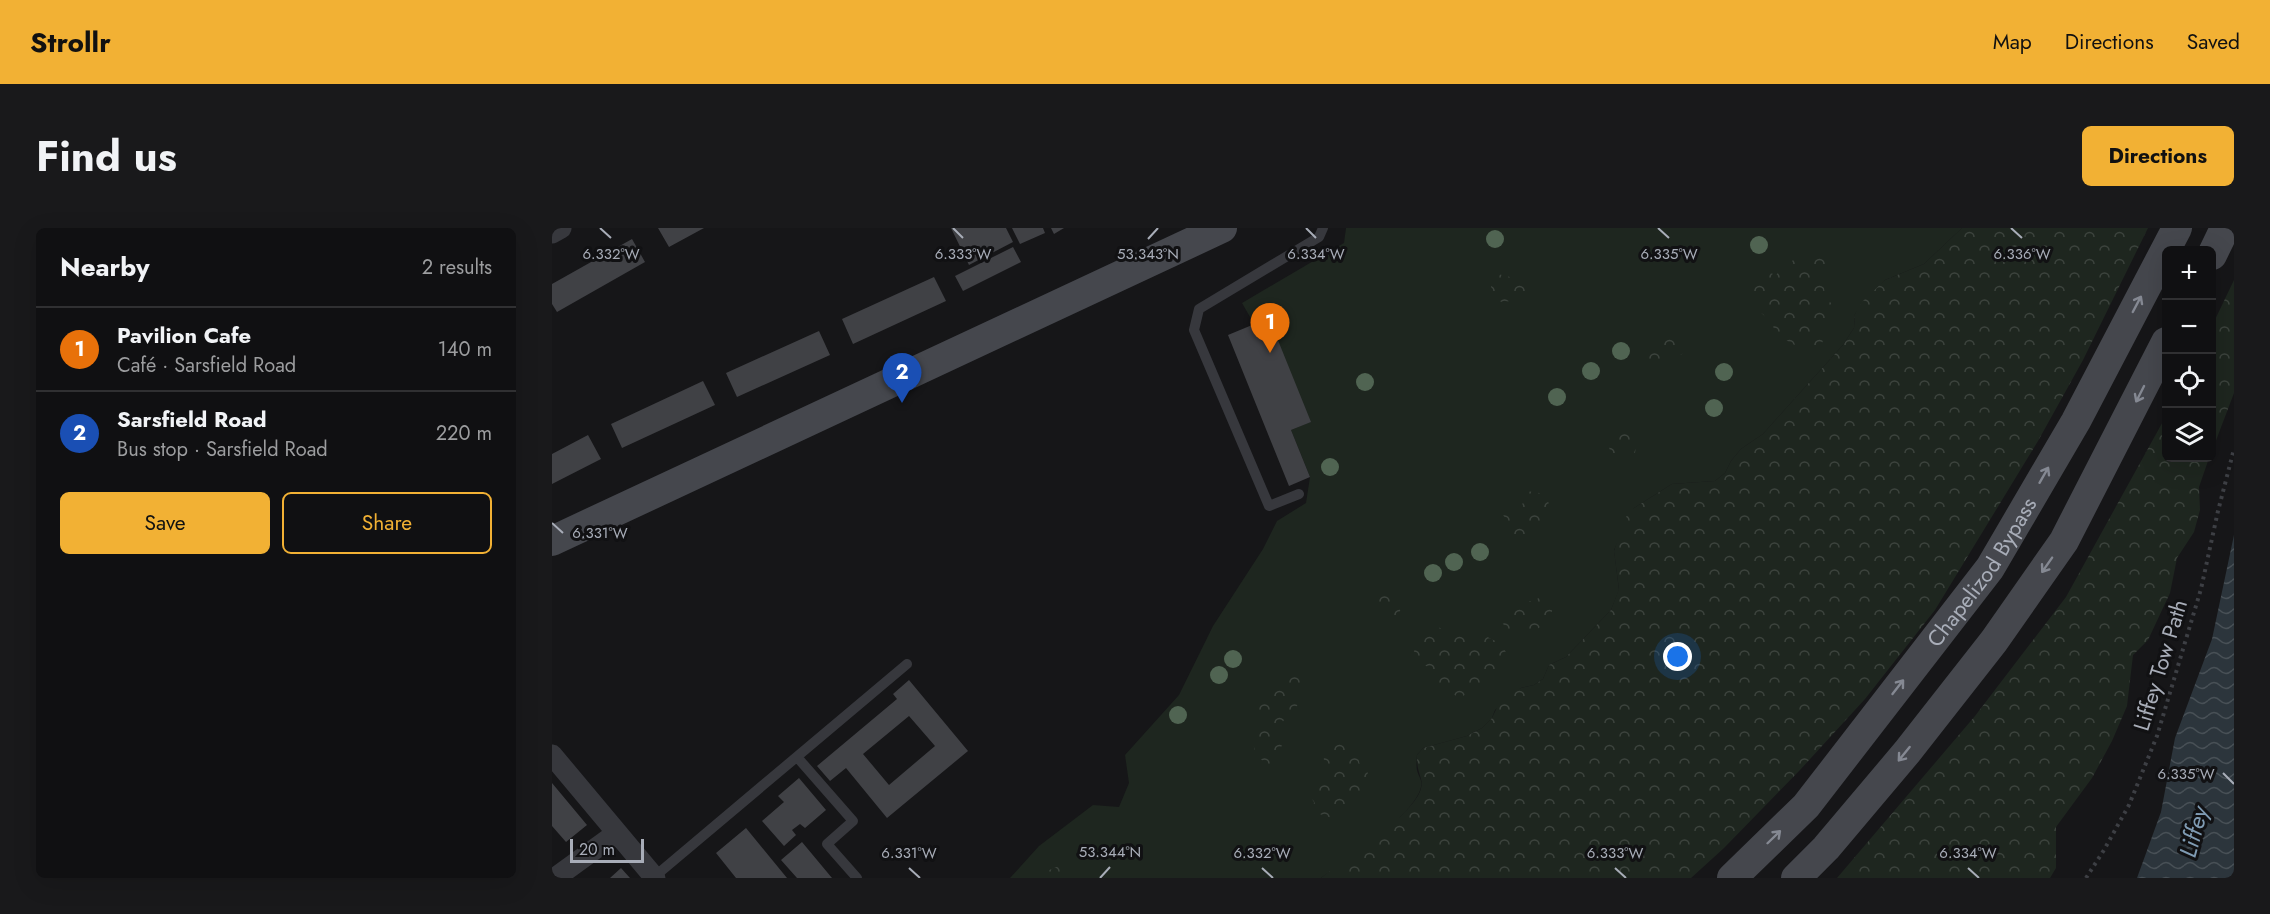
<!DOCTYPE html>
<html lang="en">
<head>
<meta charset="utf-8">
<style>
  body { margin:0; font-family:Jost,sans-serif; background:#19191b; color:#f1f3f6 }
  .controls { position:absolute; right:18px; top:18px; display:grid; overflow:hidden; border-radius:9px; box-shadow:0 6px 24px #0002 }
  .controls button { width:54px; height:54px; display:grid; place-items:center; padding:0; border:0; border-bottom:2px solid #303032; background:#101012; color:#f1f3f6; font:30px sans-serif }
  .scale { position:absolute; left:18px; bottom:15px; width:74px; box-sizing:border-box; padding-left:6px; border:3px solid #a8adb8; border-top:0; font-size:16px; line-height:21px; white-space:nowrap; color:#a8adb8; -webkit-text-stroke:4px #111113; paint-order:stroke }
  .you { position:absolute; left:1126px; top:429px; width:21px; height:21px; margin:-15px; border:4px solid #fff; border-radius:50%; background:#1a73e8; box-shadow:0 0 0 9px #1a73e833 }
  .badge { display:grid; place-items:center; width:39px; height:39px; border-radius:50%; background:#f2b134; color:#fff; font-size:20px; font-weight:700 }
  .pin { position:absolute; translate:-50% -50px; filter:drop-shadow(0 2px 3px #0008) }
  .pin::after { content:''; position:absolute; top:32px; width:21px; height:18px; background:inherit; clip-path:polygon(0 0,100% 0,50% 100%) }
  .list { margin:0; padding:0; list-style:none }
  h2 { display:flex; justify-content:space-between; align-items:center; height:78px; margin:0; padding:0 24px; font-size:26px }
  h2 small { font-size:20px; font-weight:400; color:#9c9d9f }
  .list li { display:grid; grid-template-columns:39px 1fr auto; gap:18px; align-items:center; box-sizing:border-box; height:84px; padding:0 24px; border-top:2px solid #303032 }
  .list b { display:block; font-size:22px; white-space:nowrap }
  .list p { margin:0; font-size:20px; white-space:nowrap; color:#9c9d9f }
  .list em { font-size:20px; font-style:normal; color:#9c9d9f }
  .actions { display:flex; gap:12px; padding:18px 24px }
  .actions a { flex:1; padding:14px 0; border:2px solid #f2b134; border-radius:9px; text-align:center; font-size:21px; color:#f2b134 }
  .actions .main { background:#f2b134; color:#111 }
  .icon { flex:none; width:33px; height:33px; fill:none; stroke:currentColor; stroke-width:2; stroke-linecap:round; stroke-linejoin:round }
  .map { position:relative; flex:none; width:1682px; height:650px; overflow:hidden; border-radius:9px }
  header { display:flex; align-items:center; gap:36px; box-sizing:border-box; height:84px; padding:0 30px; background:#f2b134; color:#111 }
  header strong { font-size:28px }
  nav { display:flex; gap:33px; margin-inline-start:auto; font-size:21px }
  .intro { display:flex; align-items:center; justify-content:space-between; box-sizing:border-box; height:144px; padding:0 36px }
  h1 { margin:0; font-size:42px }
  .button { padding:15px 27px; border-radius:9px; background:#f2b134; color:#111; font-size:21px; font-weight:700 }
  main { display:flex; gap:36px; padding:0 36px }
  aside { flex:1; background:#101012; border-radius:9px; box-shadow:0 6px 24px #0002 }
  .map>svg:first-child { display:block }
  .grass { fill:#1e261f }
  .forest { fill:url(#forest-crowns) }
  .water { fill:url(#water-waves) }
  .building { fill:#404145; fill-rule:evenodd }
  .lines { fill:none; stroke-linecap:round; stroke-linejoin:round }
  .path { stroke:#3d3f44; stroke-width:4; stroke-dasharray:3 4.5; stroke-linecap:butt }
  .lane { stroke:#37383d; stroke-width:10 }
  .street { stroke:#37383d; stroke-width:21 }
  .secondary { stroke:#45474d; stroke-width:30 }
  .tree { fill:#506452 }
  .oneway { stroke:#858993 }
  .ticks { fill:none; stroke:#a8adb8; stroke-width:2 }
  .labels { text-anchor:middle; stroke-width:6; stroke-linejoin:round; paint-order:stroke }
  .street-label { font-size:22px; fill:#a8adb8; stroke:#111113 }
  .water-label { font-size:24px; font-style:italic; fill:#7f9bb3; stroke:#111113 }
  .ticks-label { font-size:15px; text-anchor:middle; fill:#a8adb8; stroke:#111113; stroke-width:6; stroke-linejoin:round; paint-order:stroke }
</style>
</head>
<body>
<header>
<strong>Strollr</strong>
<nav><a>Map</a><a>Directions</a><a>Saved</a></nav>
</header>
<div class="intro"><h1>Find us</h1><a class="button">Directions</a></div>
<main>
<aside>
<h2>Nearby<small>2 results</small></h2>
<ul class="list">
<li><span class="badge" style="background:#e8710a">1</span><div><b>Pavilion Cafe</b><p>Café · Sarsfield Road</p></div><em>140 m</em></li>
<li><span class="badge" style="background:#1a4fb4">2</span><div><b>Sarsfield Road</b><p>Bus stop · Sarsfield Road</p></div><em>220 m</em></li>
</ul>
<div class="actions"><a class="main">Save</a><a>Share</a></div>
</aside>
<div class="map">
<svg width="1682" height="650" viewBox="0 0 1682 650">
  <defs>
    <pattern id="forest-crowns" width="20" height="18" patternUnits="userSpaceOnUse" patternTransform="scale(1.5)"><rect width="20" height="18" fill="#1e261f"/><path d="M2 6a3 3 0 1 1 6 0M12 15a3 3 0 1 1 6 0" fill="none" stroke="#3c433d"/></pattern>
    <pattern id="water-waves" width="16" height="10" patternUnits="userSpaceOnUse" patternTransform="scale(1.5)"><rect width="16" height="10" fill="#2c353c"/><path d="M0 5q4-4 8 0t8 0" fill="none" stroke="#485056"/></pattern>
  </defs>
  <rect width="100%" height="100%" fill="#161618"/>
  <path class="grass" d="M794 0H1410L1372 36 1333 52 1303 86 1302 100 1291 117 1211 206 1189 221 1179 233 1173 245 1163 253 1120 256 1082 280 1062 322 1067 362 1059 382 1014 429 997 437 991 451 982 457 969 460 943 482 940 490 930 500 915 508 871 520 865 527C865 532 864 537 865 542 866 548 871 552 869 559 863 587 794 633 769 650H458L487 618 541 577 567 579 577 555 573 527 627 467 661 398 711 321 725 293 754 275 758 249 739 202 758 194 690 75 792 15Z"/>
  <path class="forest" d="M1410 0H1596L1531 132 1486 213 1383 382 1313 471 1248 542 1172 620 1139 650H769L849 588C858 579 873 564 869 551 866 540 865 539 865 527L871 520 915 508 930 500 940 490 949 471 969 460 982 457 991 451 997 437 1014 429 1059 382 1067 361 1062 323 1073 290 1082 280 1120 256 1163 253 1173 245 1179 233 1189 221 1211 206 1291 117 1302 100 1303 86 1311 73 1333 52 1372 36Z
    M1257 23 1266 27 1274 34 1271 46 1273 69 1280 76 1282 87 1270 115 1253 123 1225 107 1219 94 1201 77 1192 64 1210 42 1224 47 1233 37Z
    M946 46 978 54 981 63 977 68 965 66 959 73 950 74 941 71 939 58Z
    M1682 52V165L1660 223V98Z
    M1120 104 1130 108 1137 115 1130 126 1107 139 1090 136C1088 113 1101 110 1120 104Z
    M1614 188V230H1657L1647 259 1648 282 1642 304 1625 330 1618 365 1596 412 1581 427 1575 478 1560 513 1540 550 1504 599V640L1498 650H1285L1423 488 1514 369Z
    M1062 200 1077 201 1085 211 1083 225 1071 233 1059 228 1056 214Z
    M975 263 993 266 997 276V288L969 314 955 305 956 293 950 286 955 278 969 280Z
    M831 358C852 372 851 375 844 398L828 393C820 378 821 371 831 358Z
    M991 367 1000 373V386L987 400 973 408C960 405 952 401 947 388L955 375 964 376 967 373H982Z
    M885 399 906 405 921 401 941 412 950 414 954 425 935 452 908 470 883 456V443L860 430 865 414 872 411Z
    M741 440 756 446C756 465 743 484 729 495 735 515 729 522 717 537L704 528 700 510 712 492 703 485V479L716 465V460Z
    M787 503V512L795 509 811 523 807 534 816 545 812 556 814 569 801 571 780 590 761 584 762 574 757 567 773 541 771 523 779 516 780 510Z
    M507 638 520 644 519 650H478Z"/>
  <path class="water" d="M1682 307V650H1585L1609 584 1623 510 1660 411Z"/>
  <path class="building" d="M106 0H152L117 19Z
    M399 0H454L461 14 417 37Z
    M460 0H491L493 5 468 16Z
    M499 0H512L502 6Z
    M80 11 93 34 5 84 0 76V56Z
    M461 19 469 34 411 63 403 48Z
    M382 49 394 73 301 116 290 91Z
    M717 90 759 194 739 202 758 249 737 258 676 107Z
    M267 103 278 127 185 169 174 145Z
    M151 153 163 177 70 220 59 196Z
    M36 207 49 231 0 256V226Z
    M357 452 416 523 335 590 294 540 278 553 265 538 345 471 341 466ZM357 488 383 518 337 557 311 526Z
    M247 550 274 582 253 600 248 596 240 602 244 607 232 618 210 593 232 574 226 568Z
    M0 555 35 597 14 614 0 598Z
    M194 600 235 650H184L164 625Z
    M250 614 280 650H245L229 632Z
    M69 640 78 650H58Z"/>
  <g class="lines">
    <path class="path" d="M1534 650 1552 622 1577 577 1605 508 1649 361 1666 283 1682 221"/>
    <path class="lane" d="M747 266 717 278 642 102 647 81 767 9 771 0
      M245 529 301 593 275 616 305 650
      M102 649 355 436"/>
    <path class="street" d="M0 5 9 0
      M0 527 103 650
      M3 650 65 605"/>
    <g class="secondary">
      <path d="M1660 27 1673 0"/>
      <path d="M0 313 670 0"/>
      <path id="s1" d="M1180 650 1254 578 1438 340 1524 193 1625 0"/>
      <path d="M1244 650 1274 620 1355 524 1442 413 1512 313 1614 114"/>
    </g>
  </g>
  <g class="tree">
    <circle cx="943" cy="11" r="9"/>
    <circle cx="1207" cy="17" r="9"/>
    <circle cx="1069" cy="123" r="9"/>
    <circle cx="1039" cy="143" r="9"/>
    <circle cx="1172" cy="144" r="9"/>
    <circle cx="813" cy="154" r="9"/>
    <circle cx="1005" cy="169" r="9"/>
    <circle cx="1162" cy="180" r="9"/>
    <circle cx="778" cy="239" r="9"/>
    <circle cx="928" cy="324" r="9"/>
    <circle cx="902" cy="334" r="9"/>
    <circle cx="881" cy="345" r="9"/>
    <circle cx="681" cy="431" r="9"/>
    <circle cx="667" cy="447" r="9"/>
    <circle cx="626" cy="487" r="9"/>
  </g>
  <defs><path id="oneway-shaft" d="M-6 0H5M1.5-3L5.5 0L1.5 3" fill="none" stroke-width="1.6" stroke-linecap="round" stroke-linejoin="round" transform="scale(1.5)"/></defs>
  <g class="oneway">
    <use href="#oneway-shaft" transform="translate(1585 76) rotate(-62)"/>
    <use href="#oneway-shaft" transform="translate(1588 166) rotate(117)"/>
    <use href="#oneway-shaft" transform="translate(1492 247) rotate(-60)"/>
    <use href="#oneway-shaft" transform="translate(1495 337) rotate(125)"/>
    <use href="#oneway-shaft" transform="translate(1346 459) rotate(-52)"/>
    <use href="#oneway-shaft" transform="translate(1352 526) rotate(129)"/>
    <use href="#oneway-shaft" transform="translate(1222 609) rotate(-44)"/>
  </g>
  <path class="ticks" d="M48 0 59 10M401 0 411 10M754 0 764 10M1106 0 1117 10M1459 0 1470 10M596 11 606 0M0 295 11 305M1671 545 1682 556M357 640 368 650M710 640 721 650M1063 640 1074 650M1416 640 1427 650M548 650 558 639"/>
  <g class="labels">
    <g class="street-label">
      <text dy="8" stroke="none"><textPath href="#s1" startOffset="396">Chapelizod Bypass</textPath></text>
      <text transform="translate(1608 437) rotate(-73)" y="8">Liffey Tow Path</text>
    </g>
    <g class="water-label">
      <text transform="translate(1642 604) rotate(-75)" y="8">Liffey</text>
    </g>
  </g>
  <g class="ticks-label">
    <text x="59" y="31">6.332°W</text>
    <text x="764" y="31">6.334°W</text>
    <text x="411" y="31">6.333°W</text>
    <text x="1117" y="31">6.335°W</text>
    <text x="1470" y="31">6.336°W</text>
    <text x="596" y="31">53.343°N</text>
    <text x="48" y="310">6.331°W</text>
    <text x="1634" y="551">6.335°W</text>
    <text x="558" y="629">53.344°N</text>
    <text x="357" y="630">6.331°W</text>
    <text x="710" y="630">6.332°W</text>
    <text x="1063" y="630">6.333°W</text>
    <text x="1416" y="630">6.334°W</text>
  </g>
</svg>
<div class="controls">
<button>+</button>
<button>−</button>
<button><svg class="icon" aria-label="locate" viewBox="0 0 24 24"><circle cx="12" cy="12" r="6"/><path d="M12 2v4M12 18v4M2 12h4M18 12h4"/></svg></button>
<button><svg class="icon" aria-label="layers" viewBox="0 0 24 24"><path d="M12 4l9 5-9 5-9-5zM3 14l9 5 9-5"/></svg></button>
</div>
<div class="scale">20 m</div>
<div class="you"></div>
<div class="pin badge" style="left:718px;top:125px;background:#e8710a">1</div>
<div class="pin badge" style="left:350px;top:175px;background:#1a4fb4">2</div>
</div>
</main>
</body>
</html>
